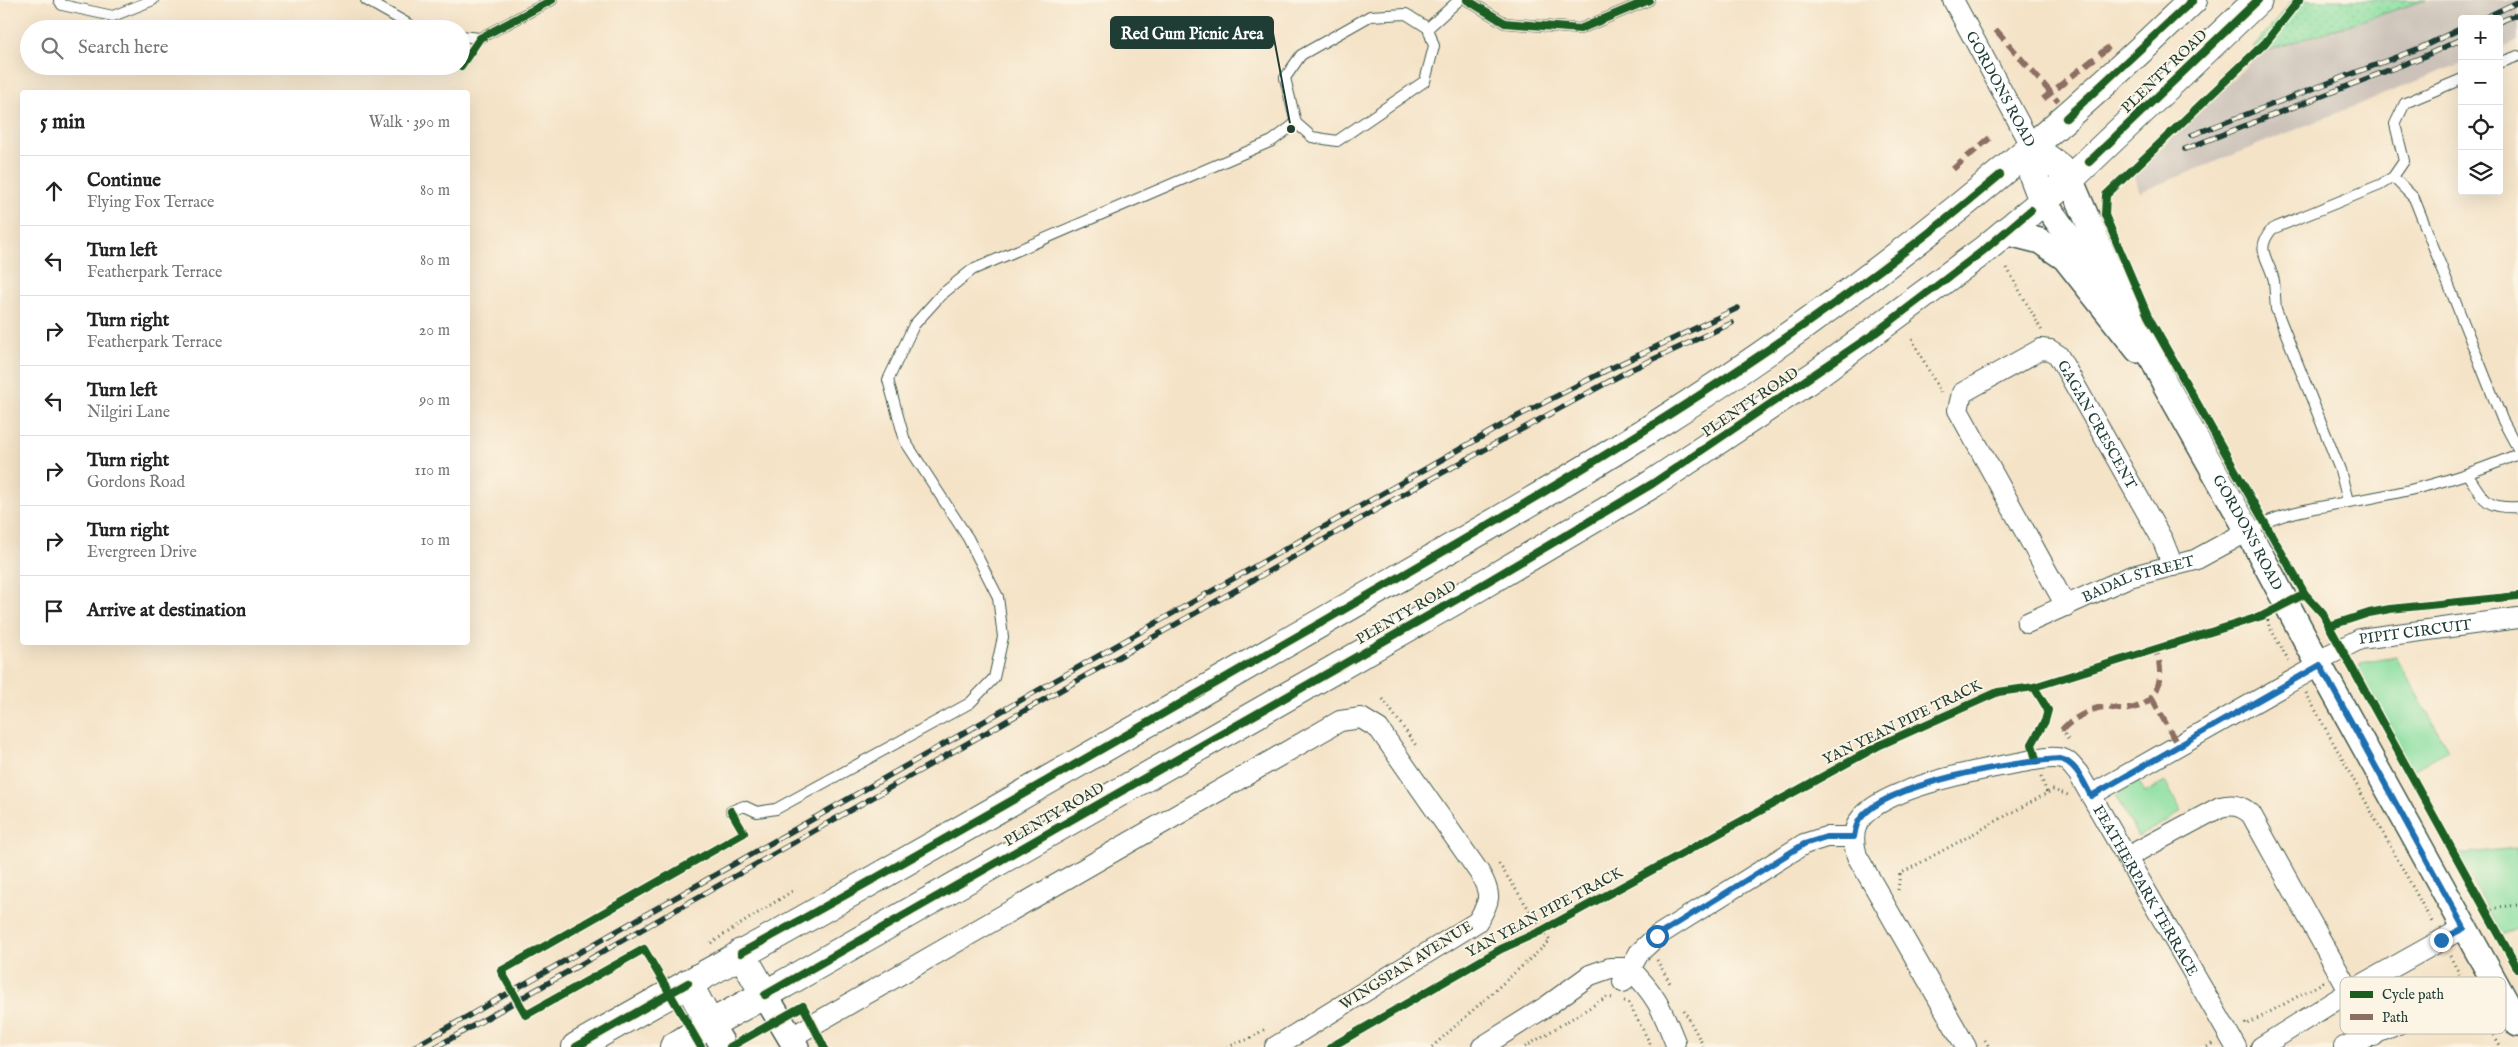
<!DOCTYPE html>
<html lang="en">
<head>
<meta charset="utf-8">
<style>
  body { margin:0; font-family:"IM FELL English",serif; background:#f2f2f2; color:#222 }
  .controls { position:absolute; right:15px; top:15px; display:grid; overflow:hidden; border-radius:5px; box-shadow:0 5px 20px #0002 }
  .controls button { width:45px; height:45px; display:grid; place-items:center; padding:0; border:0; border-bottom:1px solid #e0e0e0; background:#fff; color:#222; font:25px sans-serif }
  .stop { position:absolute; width:15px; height:15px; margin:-11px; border:4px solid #1f6fb2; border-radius:50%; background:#fff }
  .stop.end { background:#1f6fb2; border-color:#fff; box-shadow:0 1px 5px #0008 }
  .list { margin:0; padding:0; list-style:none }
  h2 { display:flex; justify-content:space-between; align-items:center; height:65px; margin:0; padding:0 20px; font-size:21px }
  h2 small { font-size:16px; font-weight:400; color:#767676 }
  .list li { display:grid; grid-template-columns:32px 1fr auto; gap:15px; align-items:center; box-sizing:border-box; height:70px; padding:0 20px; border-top:1px solid #e0e0e0 }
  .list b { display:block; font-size:19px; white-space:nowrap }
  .list p { margin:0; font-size:16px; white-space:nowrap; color:#767676 }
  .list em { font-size:16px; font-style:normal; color:#767676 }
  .icon { flex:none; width:28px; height:28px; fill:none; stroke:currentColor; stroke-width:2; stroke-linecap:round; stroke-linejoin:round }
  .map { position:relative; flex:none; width:2518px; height:1047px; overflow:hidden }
  .search { position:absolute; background:#fff; box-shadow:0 5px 20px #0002; left:20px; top:20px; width:450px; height:55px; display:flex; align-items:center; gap:12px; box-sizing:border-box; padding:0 18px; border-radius:28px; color:#767676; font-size:19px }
  .panel { position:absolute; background:#fff; box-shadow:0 5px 20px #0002; left:20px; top:90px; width:450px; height:555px; border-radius:5px }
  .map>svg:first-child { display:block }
  .railway { fill:#ccc2b9 }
  .grass { fill:url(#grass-dots); stroke:#548e6a }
  .green { fill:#89dfa1; stroke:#548e6a }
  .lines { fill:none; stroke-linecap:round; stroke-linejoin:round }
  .service-casing { stroke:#3f564a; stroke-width:12 }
  .minor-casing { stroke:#3f564a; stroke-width:22 }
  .tertiary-casing { stroke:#3f564a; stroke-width:28 }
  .trunk-casing { stroke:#3f564a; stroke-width:30 }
  .path { stroke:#3f564a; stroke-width:3; stroke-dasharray:1 4; stroke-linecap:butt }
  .service { stroke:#fff; stroke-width:10 }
  .minor { stroke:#fff; stroke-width:20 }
  .tertiary { stroke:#fff; stroke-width:25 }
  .trunk { stroke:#fff; stroke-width:28 }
  .rail-casing { stroke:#1f3d34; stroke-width:5.5 }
  .rail { stroke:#fcf5e5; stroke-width:4; stroke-dasharray:11; stroke-linecap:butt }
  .quiet { stroke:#8d6e63; stroke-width:6; stroke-dasharray:12 6; stroke-linecap:butt }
  .cycleway-casing { stroke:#fcf5e5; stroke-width:11 }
  .cycleway { stroke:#1b5e20; stroke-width:8 }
  .route { stroke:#1f6fb2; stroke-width:6 }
  .labels { text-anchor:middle; stroke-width:4; stroke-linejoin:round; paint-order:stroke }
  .street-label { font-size:15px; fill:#1f3d34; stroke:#fcf5e5 }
  .key { fill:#fcf5e5; stroke:#babeb0; stroke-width:1 }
  .key-label { font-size:14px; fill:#1f3d34 }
  .leader { fill:none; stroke:#1f3d34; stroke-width:2 }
  .callout-dot { fill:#1f3d34; stroke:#fcf5e5; stroke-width:2 }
  .callout { fill:#1f3d34; stroke:#1f3d34; stroke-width:2 }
  .callout-label { font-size:16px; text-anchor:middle; font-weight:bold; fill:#fff }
</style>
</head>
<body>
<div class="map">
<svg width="2518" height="1047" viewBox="0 0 2518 1047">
  <defs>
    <pattern id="grass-dots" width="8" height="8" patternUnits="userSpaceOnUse" patternTransform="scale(1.25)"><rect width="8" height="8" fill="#89dfa1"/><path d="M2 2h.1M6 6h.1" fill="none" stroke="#76c08b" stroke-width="1.8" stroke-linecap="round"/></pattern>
  </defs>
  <rect width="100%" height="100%" fill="#fcf5e5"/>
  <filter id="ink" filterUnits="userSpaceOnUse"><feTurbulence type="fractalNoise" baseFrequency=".02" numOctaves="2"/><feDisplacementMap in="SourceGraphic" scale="10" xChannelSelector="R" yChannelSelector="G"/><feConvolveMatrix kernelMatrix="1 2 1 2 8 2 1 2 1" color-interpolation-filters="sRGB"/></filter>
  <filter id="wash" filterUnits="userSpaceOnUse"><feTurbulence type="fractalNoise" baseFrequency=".0096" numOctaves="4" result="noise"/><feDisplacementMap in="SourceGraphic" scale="20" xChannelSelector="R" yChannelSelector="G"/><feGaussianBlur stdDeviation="1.12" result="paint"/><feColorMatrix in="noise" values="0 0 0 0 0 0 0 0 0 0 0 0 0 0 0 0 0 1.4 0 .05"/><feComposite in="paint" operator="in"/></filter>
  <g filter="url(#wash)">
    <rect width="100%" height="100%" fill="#f4e3c7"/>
    <path class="railway" d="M2426 0H2518V41L2499 48V19H2462V63L2140 192 2134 174 2260 53Z"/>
    <path class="grass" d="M2293 0H2426L2260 53 2254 47Z"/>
    <path class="green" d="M2396 657 2448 750 2411 771 2357 672 2361 663Z
      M2139 781 2145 793 2165 782 2182 812 2138 837 2115 795Z
      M2518 848V926L2502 935 2457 854Z"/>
  </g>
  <g filter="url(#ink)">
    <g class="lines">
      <g class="service-casing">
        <path id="service" d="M59 0 62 5 113 16 153 0
          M366 0 417 29
          M1467 0 1505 23 1580 29 1649 0
          M1406 14 1428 28 1434 46 1425 81 1337 141 1312 137 1296 123 1285 78 1301 55 1370 16Z
          M1428 28 1459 0
          M461 36 480 38 552 0
          M2499 63 2518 56
          M2393 177 2414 198 2502 419 2518 449
          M2468 475C2484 500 2486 509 2518 507
          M2348 501 2340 470 2276 309C2275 300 2275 290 2274 281 2269 258 2254 251 2272 229L2380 185 2393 177 2404 161 2395 124 2405 103 2462 79
          M2248 531C2288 508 2332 506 2376 497 2426 488 2472 474 2518 454
          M731 811 744 806 757 812 776 809 970 703 994 678 1003 637 998 597 968 538 905 441 888 380 914 325 941 295 972 270 1272 141 1296 123"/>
      </g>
      <g class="minor-casing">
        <g id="minor">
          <path id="s1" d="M1953 0 2032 147"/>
          <path id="s2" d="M2066 606 1958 410 1962 393 2041 349 2050 350 2058 355 2163 541 2173 566"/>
          <path id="s3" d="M2027 623 2129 577 2195 560 2248 531"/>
          <path id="s4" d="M2317 661 2360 639 2518 618"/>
          <path d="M2091 795 2320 665"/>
          <path d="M2127 857 2220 807C2233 804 2240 805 2251 814L2374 1036"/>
          <path d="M1623 982 1639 953 1657 936 1804 844 1826 837H1854"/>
          <path d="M790 1038 1340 721 1361 718 1379 729 1479 872C1492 894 1491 901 1477 922L1275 1047"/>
          <path d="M1482 1047 1547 1006 1590 975 1610 968H1629C1655 993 1662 1009 1675 1042"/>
          <path id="s5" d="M1966 1047 1857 856C1853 843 1852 828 1862 817 1890 786 1982 769 2023 762 2034 760 2054 755 2065 760 2070 762 2074 769 2078 773L2236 1047"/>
          <path d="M2261 1047 2349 992 2463 928"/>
          <path d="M2344 1047 2494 983"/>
        </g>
      </g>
      <g class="tertiary-casing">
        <g id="tertiary">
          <path id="s6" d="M2070 179 2106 263 2165 384 2248 531 2317 661 2518 1024"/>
          <path d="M2043 201 2069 237 2109 301"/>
          <path d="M2005 232 2040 241 2065 258 2138 350"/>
          <path d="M765 995 796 1047"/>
          <path d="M710 1024 724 1047"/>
        </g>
      </g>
      <g class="trunk-casing">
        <path id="trunk" d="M2032 147 2033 175 2043 201
          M2032 147 2059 167 2070 179
          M741 953 765 995
          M688 983 710 1024
          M576 1047C662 997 751 950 838 900 990 814 1142 726 1293 639 1413 569 1535 502 1653 427 1847 304 2028 160 2193 0
          M674 1047 710 1024 784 984 1475 589 1652 484 1814 376 1984 250 2070 179 2258 0"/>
      </g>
      <path class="path" d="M2007 268 2042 331
        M1912 339 1942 395
        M2267 615 2269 626 2289 661
        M2306 693 2433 924
        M1383 699 1417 747
        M2062 730 2069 741
        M2041 777 2047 793
        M1898 890 1900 874 2053 790 2068 795
        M2487 912 2499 907 2518 905
        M711 943 794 890
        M2450 956 2461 977
        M1657 960 1671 985
        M1624 1001 1628 1002 1652 1047
        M2479 1009 2501 1047
        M1684 1010 1704 1047
        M2245 1023 2246 1025 2324 982
        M1985 1040 1989 1047
        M821 1047 823 1046
        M1227 1047 1249 1039 1265 1029
        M1432 1047 1550 941 1497 861
        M1525 1047 1607 997 1613 998
        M2207 1047 2213 1043"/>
      <use href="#service" class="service"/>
      <use href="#minor" class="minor"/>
      <use href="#tertiary" class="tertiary"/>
      <use href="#trunk" class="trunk"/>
      <g class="rail-casing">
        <path id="rail" d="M2482 19 2518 2
          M2499 22 2518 14
          M2192 135 2420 48 2462 28
          M2185 149 2420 58 2462 39
          M414 1047 1518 416 1605 371 1738 308
          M436 1047 1409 491 1630 370 1732 323"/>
      </g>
      <use href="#rail" class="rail"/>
      <path class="quiet" d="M1996 30 2058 101
        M2043 99 2110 46
        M1953 169 1991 137
        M2152 698 2178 746
        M2062 730C2068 722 2087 711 2098 708 2107 705 2119 711 2129 709 2160 704 2166 675 2155 649"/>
      <g class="cycleway-casing">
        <path id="cycleway" d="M1467 0 1505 23 1580 29 1649 0
          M2299 0 2265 43 2106 195 2105 215 2148 316 2305 594
          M461 66 480 38 552 0
          M2066 118 2193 0
          M2089 162 2258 0
          M2329 626 2518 969
          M2034 687 2048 710 2045 721 2032 744 2036 760
          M741 953C935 847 1125 735 1317 625 1553 488 1791 352 2000 175
          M765 995 1475 589 1652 484 1875 333 1984 250 2031 210
          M576 1047 688 983
          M701 1047 644 949 526 1015 501 971 744 833 731 811
          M730 1047 803 1006 824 1047
          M1331 1047 1501 949 1541 931 1880 745 1998 692 2034 687 2262 616 2305 594 2323 614 2329 626 2369 613 2390 609 2518 596"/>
      </g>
      <use href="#cycleway" class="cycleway"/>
    </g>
  </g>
  <g class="lines" filter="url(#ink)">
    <path class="route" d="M1657 936 1804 844 1826 837H1854C1855 831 1856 824 1860 819 1886 783 2017 761 2060 759 2076 762 2084 783 2091 796L2320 665 2464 928 2441 940"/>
  </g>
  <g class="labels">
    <g class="street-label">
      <text transform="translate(2164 71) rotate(-44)" y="5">PLENTY ROAD</text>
      <text dy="5" stroke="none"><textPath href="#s1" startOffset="101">GORDONS ROAD</textPath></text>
      <text transform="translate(1750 402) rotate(-34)" y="5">PLENTY ROAD</text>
      <text dy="5" stroke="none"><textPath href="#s2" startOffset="430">GAGAN CRESCENT</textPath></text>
      <text dy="5" stroke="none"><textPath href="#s6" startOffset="396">GORDONS ROAD</textPath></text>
      <text dy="5" stroke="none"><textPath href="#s3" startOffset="120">BADAL STREET</textPath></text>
      <text transform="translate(1406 612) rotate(-30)" y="5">PLENTY ROAD</text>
      <text dy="5" stroke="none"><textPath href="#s4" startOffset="104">PIPIT CIRCUIT</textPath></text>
      <text transform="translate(1902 722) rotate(-26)" y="5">YAN YEAN PIPE TRACK</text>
      <text transform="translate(1054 814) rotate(-30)" y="5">PLENTY ROAD</text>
      <text dy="5" stroke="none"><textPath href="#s5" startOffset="630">FEATHERPARK TERRACE</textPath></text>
      <text transform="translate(1544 912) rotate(-28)" y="5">YAN YEAN PIPE TRACK</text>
      <text transform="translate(1406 965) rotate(-32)" y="5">WINGSPAN AVENUE</text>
    </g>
  </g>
  <rect x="2340" y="977" width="166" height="57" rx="8" class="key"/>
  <rect x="2350" y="991" width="23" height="7" fill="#1b5e20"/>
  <rect x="2350" y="1014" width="23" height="6" fill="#8d6e63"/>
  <g class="key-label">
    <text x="2382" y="999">Cycle path</text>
    <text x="2382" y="1022">Path</text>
  </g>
  <path class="leader" d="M1291 129L1273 33"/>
  <circle class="callout-dot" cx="1291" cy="129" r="5"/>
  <rect class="callout" x="1111" y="17" width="162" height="31" rx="5"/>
  <g class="callout-label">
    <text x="1192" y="39">Red Gum Picnic Area</text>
  </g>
</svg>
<div class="controls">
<button>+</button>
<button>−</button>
<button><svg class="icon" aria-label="locate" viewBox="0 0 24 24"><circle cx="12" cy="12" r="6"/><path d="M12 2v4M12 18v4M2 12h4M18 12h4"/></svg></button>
<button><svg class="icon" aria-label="layers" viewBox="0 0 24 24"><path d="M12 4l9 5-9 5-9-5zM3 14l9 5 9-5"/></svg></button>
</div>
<div class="stop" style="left:1657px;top:936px"></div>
<div class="stop end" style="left:2441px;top:940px"></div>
<div class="search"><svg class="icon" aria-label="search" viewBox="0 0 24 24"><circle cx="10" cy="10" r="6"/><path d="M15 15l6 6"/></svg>Search here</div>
<section class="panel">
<h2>5 min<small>Walk · 390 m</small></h2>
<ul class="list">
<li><svg class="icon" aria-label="ahead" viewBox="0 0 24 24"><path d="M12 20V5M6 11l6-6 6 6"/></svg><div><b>Continue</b><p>Flying Fox Terrace</p></div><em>80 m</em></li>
<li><svg class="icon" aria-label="left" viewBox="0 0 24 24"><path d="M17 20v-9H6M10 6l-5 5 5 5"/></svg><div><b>Turn left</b><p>Featherpark Terrace</p></div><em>80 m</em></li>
<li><svg class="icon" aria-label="right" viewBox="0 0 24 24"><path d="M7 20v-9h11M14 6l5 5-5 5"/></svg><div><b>Turn right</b><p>Featherpark Terrace</p></div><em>20 m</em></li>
<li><svg class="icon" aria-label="left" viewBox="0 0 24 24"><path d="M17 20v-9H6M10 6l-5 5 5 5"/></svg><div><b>Turn left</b><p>Nilgiri Lane</p></div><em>90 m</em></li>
<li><svg class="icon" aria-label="right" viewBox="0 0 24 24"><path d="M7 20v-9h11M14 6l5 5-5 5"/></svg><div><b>Turn right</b><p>Gordons Road</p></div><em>110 m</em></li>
<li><svg class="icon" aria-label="right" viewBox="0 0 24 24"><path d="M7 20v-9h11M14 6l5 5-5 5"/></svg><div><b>Turn right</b><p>Evergreen Drive</p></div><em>10 m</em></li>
<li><svg class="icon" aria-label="arrive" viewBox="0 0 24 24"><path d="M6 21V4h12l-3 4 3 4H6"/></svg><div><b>Arrive at destination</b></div></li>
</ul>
</section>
</div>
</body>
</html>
